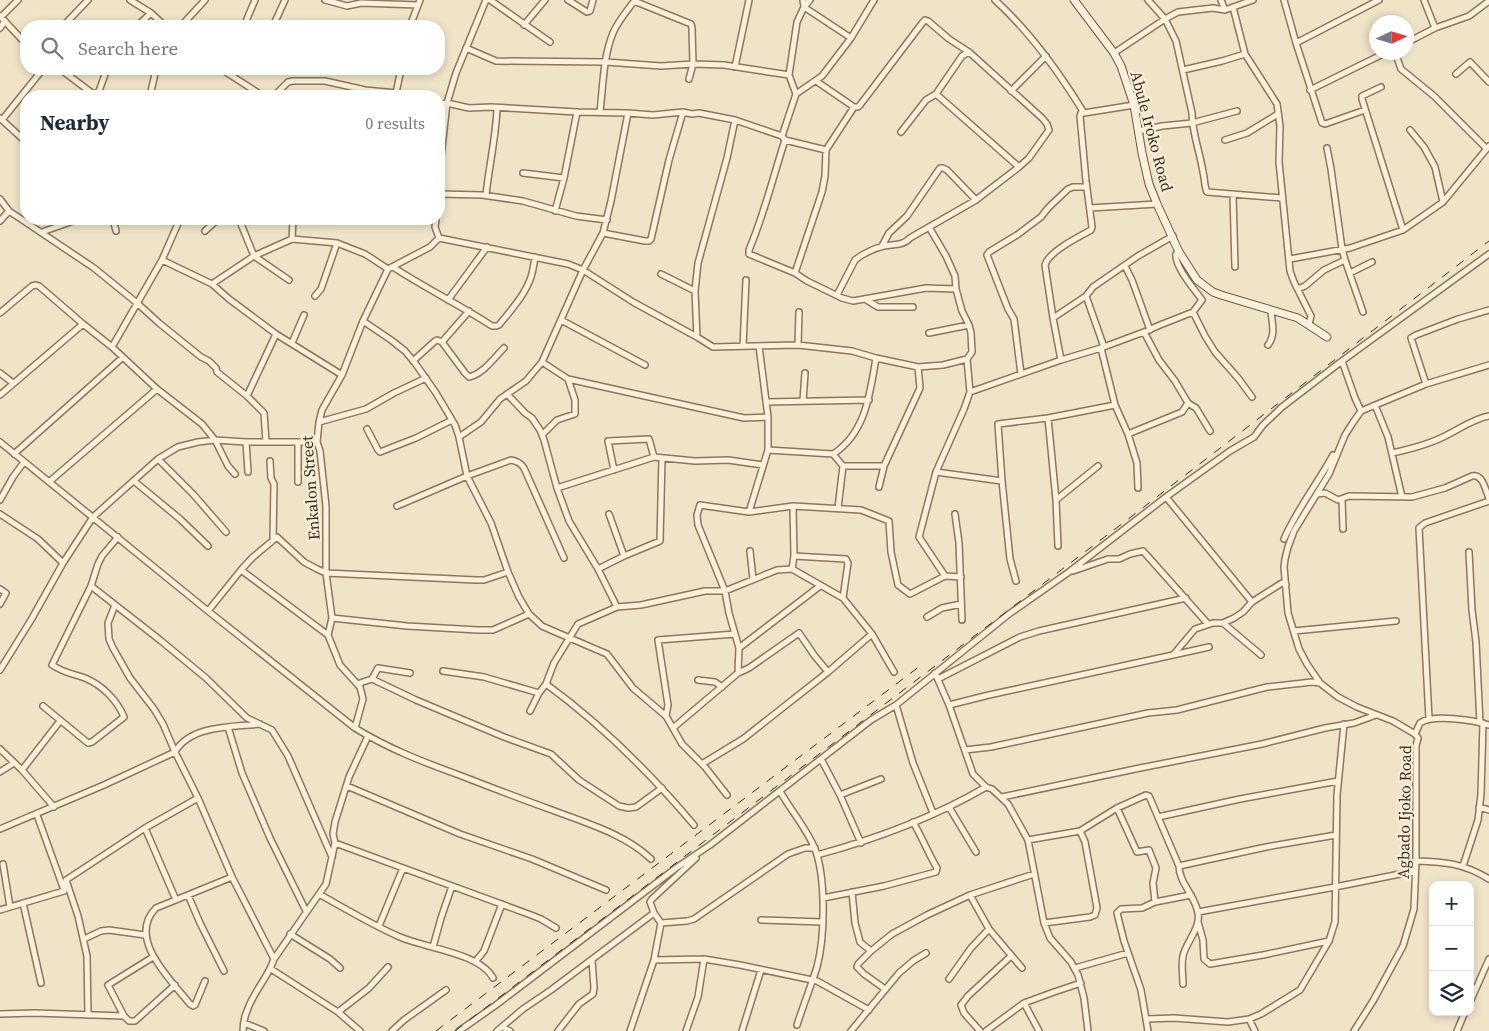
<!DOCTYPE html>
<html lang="en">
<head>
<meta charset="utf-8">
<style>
  body { margin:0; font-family:"Source Serif 4",serif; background:#f6f6f7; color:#1f2937 }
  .controls { position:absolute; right:15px; bottom:15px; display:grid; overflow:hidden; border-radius:10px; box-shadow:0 2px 8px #0003 }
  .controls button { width:45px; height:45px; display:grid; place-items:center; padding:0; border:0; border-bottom:1px solid #e0e1e3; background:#fff; color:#1f2937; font:25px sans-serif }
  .compass { position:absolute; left:1369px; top:15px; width:45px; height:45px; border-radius:50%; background:#fff; box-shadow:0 2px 8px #0003; rotate:86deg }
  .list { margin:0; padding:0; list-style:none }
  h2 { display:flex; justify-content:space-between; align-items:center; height:65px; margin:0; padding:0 20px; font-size:21px }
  h2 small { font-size:16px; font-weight:400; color:#747a83 }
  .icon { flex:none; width:28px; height:28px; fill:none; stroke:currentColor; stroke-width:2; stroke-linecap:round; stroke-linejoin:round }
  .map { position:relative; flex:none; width:1489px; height:1031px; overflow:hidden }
  .search { position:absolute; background:#fff; box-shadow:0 2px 8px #0003; left:20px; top:20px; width:425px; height:55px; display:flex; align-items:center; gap:12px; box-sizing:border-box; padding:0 18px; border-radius:20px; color:#747a83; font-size:19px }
  .panel { position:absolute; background:#fff; box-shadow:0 2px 8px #0003; left:20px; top:90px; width:425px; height:135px; border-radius:20px }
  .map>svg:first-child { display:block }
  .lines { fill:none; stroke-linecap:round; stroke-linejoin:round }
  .street-casing { stroke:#8d765c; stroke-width:8 }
  .secondary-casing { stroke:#6f573f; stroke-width:9 }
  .street { stroke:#faf1dc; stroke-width:5 }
  .secondary { stroke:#faf1dc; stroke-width:7 }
  .rail { stroke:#3d2e20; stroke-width:1; stroke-dasharray:9 9; stroke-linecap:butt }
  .labels { text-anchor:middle; stroke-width:4.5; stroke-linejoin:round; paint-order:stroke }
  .street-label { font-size:16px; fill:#3d2e20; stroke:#f7eed8 }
</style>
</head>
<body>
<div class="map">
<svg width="1489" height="1031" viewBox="0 0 1489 1031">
  <rect width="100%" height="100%" fill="#f0e4c8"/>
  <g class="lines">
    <g class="street-casing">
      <path id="street" d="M130 0 151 13 165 26
        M325 0 347 6 361 3 418 5
        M490 0 550 42
        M568 0 587 12 590 11 593 0
        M803 0 804 7 851 38
        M810 0 804 7 797 22 789 75 796 94 782 136 785 140C773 177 764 215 749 250V254L795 273 807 281 842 298 853 301 926 288 956 289
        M995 0C1031 33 1059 72 1084 113H1081L1080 116 1086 181 1092 227 1091 230C1079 237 1049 251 1045 265L1053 318 1061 360
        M1148 0 1165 19 1176 41 1192 113C1192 133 1200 152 1203 172 1205 179 1204 186 1207 192L1282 198
        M1221 0 1225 10
        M1284 0 1296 43 1322 123 1325 124 1365 110
        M634 1 691 24 692 28 693 64 689 79
        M1233 7 1245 54 1277 104 1280 126 1279 162 1290 271 1294 282 1311 316 1309 324
        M0 16 26 44
        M1 17 18 0
        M524 25 545 0
        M63 26 88 0
        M137 26 151 13
        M181 26 205 0
        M244 26 255 0
        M273 26 285 0
        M410 26 420 0
        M0 28 5 21
        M1435 28 1469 16 1489 1
        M1296 43 1379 0
        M1406 43 1435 28 1424 0
        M466 48 496 61 606 62 661 66 693 64 724 65 789 75
        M1395 52 1401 69 1434 96 1486 148
        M1114 53 1165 19 1178 12 1213 8 1225 10 1253 0
        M735 67 749 0
        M60 69 96 96
        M221 69 263 96
        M1183 70 1222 61 1245 54
        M1456 74 1470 62 1489 82
        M816 81 854 107
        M1381 87 1362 96V99L1403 230
        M1310 90 1387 52
        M1011 91 1046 56
        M396 93 401 69
        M796 94 822 76 851 38 874 0
        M936 94 1019 167
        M93 96 99 91 107 69
        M150 96 156 69
        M274 96 288 82 293 81H325L365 90 396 93 404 96
        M439 104 447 103 469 108 491 107 577 112 628 113 653 115 683 112 692 114 699 113 735 120 782 136
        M600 112C603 87 603 57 613 33 618 21 627 11 635 0
        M1084 113 1134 105
        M0 118 26 142
        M2 120 43 69
        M1410 130 1424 147 1435 167 1443 202
        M1139 131 1162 126 1192 123 1237 111
        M901 132 926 100 936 94 962 56 969 52
        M785 140 826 150
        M1225 140 1247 133 1278 114
        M1327 148 1331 169 1342 249 1345 260 1363 312
        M523 173 564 178
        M439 174 447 103 456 73 486 0
        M439 194 482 195 523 201 576 216 607 220
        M1233 194 1235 267
        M486 195C489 166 496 137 497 108
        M0 199 9 211 94 268 137 303 159 323 201 357 209 361 216 368 217 372 247 396 264 413 266 442
        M1090 208 1157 204
        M555 211 564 178 577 112
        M113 219 116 231
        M239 219 254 256 289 280
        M0 221 9 211
        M929 227 946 256 955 276 956 289 962 311 969 325 971 333 972 352 967 359 970 392 964 409 936 472 919 537 945 576 961 577
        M205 231 218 219
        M42 232 79 219
        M603 233 645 241H649L651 239 669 160 683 112
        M439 238 568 264 583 270 633 302 697 337 713 347 798 345 852 351 876 358 918 367 943 365 967 359
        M292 239 293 219
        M882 246 889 233 907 216 940 168H943L947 170 976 200
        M1290 259 1350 248 1403 230 1443 202 1489 146
        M162 260 212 284 229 299 276 334 342 375
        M1125 266 1132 280 1150 330
        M393 267C425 288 460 305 492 326H496L499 325C511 310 525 295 531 277 533 271 534 263 535 257
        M795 273 822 192 825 176 826 150 854 107H858L860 105 923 22 925 20 928 21 949 39 969 52 1042 118 1047 124 1049 130 1029 158 1019 167 976 200 910 238C903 246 894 244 884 246 875 248 862 254 855 260L837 295
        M1350 273 1372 262
        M661 274 695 291
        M212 284 254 256 292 239 337 243 365 254 388 269
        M1298 289 1305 286 1324 270 1345 260
        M315 296 321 289 337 243
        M1086 296 1104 347
        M865 299 878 307H913
        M448 300 487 247
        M1193 312 1205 336 1215 352 1238 378 1252 397
        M0 313 32 286 36 285 39 286 83 324 112 347 157 389 202 424 215 440 228 466 235 474
        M1053 318 1086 296 1093 287 1138 256 1173 236
        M561 320 645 365
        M363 321 391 340 405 351 415 363 436 393 455 425 459 437 467 476 491 523 508 572 519 597 529 614 542 626 551 630 607 654 633 688 666 716 682 744 705 767 727 795
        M1144 332 1159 360 1175 381 1188 403 1196 408 1210 431
        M929 333 969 325
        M697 337 695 291 698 263 727 158 735 120
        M442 342 465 373 469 377C483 374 494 358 504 348
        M292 343 304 315
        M798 345 799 312
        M1268 345C1276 335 1272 323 1271 311
        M743 346 746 280
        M112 347 162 260 180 219
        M1101 348 1115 405 1128 434 1137 463 1138 488
        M413 361 435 341 437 340 442 342 469 311
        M1342 361 1355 398 1361 411
        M542 362 568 379 744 418 768 417
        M0 373 13 383
        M1021 374 1014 319 1008 309 987 255 989 252 1017 235 1041 217 1048 208 1068 189 1073 187H1086
        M1426 384 1411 338 1416 335 1458 319 1489 310
        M970 392 1061 360 1101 348 1144 332 1160 325 1193 312 1202 300C1195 290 1174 266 1176 254L1179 252
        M507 394 525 413 532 418 540 430 544 440 557 488 569 521 598 569 617 607
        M0 395 83 324
        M247 396 276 334
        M803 401 805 373
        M766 402 869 400
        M1375 405 1388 437 1402 497
        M1048 418 1056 500 1058 546
        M319 422 366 409 394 393 426 378
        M367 429 378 450 380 452 416 438 452 420
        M1128 434 1182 412 1188 403
        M542 435 557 420 575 414V400L568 379
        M459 437 481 422 500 399 526 381 542 362 583 270 603 233 611 201 628 113
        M0 442 208 611 355 728C387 748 423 762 459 775 490 787 521 799 552 810 586 823 625 834 651 859
        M246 442 248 472
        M298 442V482
        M768 450 833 454
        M1392 453C1411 449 1431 444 1449 434 1462 427 1474 419 1489 416
        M14 454 122 358
        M158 459 193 494 226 532
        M270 461 271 478 274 484 273 540
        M843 466H884
        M614 470 608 441 649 439 654 457
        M936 472 1002 481
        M134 481 180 519 208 546
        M49 482 157 389
        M879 487 884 466 920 388 918 367
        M557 488 654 457 695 461 728 460 763 465
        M1317 494 1325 493 1338 500 1349 496 1412 497 1445 488 1472 476C1483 474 1485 489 1489 498
        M1166 497 1252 602
        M0 500 13 477 24 462
        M1056 500 1098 466
        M1342 500 1343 529
        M397 506 467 476 511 460C517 461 521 463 524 468L564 558
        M838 508 843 466 833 454C866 433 870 393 876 358
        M749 512 768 450V417L759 346
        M0 514 38 539 63 563
        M609 514 624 556
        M955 514 959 543 962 620
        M1284 539C1297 509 1318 483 1333 455
        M750 551 753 579
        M1469 552 1472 610 1476 642 1480 723
        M794 556 846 559 848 563 843 598
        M598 569 624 556 660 541 662 458
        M792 569 794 556 793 506
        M241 570 328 635
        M1073 571 1108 559H1119L1130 554 1143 551 1208 624
        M1016 581 1010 559 1002 481 998 424 1048 418 1115 405
        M91 586 160 640 206 678 247 718 272 730 288 756 332 857
        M0 589 6 593 0 604
        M115 605 108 623 109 639 113 648 130 678 154 709 163 724 175 752 198 798 232 877 274 959
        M208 611 241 570 252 558 277 537 304 562 317 569 326 573 476 580H484L508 572
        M927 617 942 608 961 604
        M332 618 407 626 478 630H493L529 614
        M1223 623 1261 655
        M1294 631 1396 621
        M739 648 820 586
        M1173 655 1209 647
        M0 670 31 620 63 563 93 517 158 459 178 447 198 442 215 440 246 442H317
        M443 671 484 677 539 693
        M738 673 739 648 729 613 725 591 698 525 697 515 700 505 749 512 793 506 861 510 889 521 891 552 898 585 910 594 945 576
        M935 673 949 705 973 774 986 787 992 789 1008 804 1028 840 1044 923 1050 938 1071 962 1078 975 1084 998 1088 1031
        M372 679 378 668 410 673
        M938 679 1020 637 1039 631 1186 598
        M698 680 715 682 722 687
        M357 684 372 679 416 700 504 737 551 754 579 780 619 806 628 808 636 807 662 788
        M546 684C601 724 650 773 694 825
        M896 705 913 763 933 813
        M949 705 989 695 1173 655 1195 629 1213 623H1223L1234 618 1243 612 1252 602 1282 583 1286 585
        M43 706 88 743 92 742 124 717C117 700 102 685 85 678 72 673 66 674 52 665L91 586 98 564 102 556 118 537
        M530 711 539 693 546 684 554 663 578 624 617 607 641 605 705 591H725L777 570 792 569 843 598 872 634 894 672
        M666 716 668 705 658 640 735 634
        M1429 719 1419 528 1425 523 1489 501
        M228 727 242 773 270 838 306 911
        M355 728 363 699 360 687 340 665 328 635 332 618 326 573V506L320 451 317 442 319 422 322 410 342 375 363 321 388 269 430 247 439 238 435 227 436 219
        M673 728 738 673 749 668 799 633 814 655 828 672
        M1415 734 1420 723C1433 714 1473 720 1489 725
        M0 749 22 770 54 807
        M965 750 991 747 1148 713 1177 710 1267 687 1312 682 1320 683
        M821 759 840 795 861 843
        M702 764 743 739 828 672 872 634
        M22 770 60 721
        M0 772 14 763
        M347 786 460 834 532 859 606 890
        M778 792 781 793C792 812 807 829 815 849 826 878 825 937 817 967 811 986 803 1006 797 1025
        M840 795 881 779
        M1002 797 1140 768 1262 744 1325 728 1354 723 1376 715
        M949 807 976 852
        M1479 807 1489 810
        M1117 808 1137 852 1149 850 1156 868 1153 883 1155 902
        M37 815 64 890
        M1158 817 1240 799 1338 781
        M145 828 176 900
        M0 829 104 785 175 752C190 725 233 727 260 724
        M1028 840 1080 831 1117 808 1146 795 1149 796 1179 866C1179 883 1195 895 1198 913 1201 928 1186 942 1183 956 1181 965 1183 975 1183 984
        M335 843 531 915 541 919 556 928
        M817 855C876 839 933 818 986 787
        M1416 861C1445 862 1463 863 1489 879
        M3 864 10 907
        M1179 866 1266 847 1336 835
        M1463 866 1478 820 1481 794 1483 723
        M66 880 78 916 87 956 88 1015
        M852 892 855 923 860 942 871 951
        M319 894C346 909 372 925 400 937 425 948 480 953 493 978
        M188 895 200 923 224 971
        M970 895 989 929 1022 968
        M823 898 884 886 936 872 937 868C928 853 922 837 913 822
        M23 903 41 983
        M0 910 64 891 66 880 145 828 198 798
        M1198 912 1335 887 1415 871
        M761 920 823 922
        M1198 922 1203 940 1204 959 1210 964 1263 955 1329 941
        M661 923 687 921 694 919 788 854 805 848H815
        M1044 923 1090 917 1095 915 1097 908 1085 842 1080 831
        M379 926 403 868
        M290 934 330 959 340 968
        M84 939 101 931 109 930 145 935
        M433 947 441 918 452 886
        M153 957 108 985 124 1016 129 1021H135L175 985
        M654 960 704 959 740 965 817 981 869 1010
        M475 962 484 951 502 904
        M1075 968 1128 953
        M271 969 338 1012 360 1031
        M949 979 971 948 989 929
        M205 981 195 1005 193 1006 190 1004C171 980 126 938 156 908L232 877
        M885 989 864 974 857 967 858 964 871 951 892 934 927 915 970 895 1034 874
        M1470 1002 1489 959
        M1024 1003 1039 1031
        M338 1012 369 988 388 967
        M0 1014 35 1013 124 1016
        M1147 1019 1174 1018 1228 1022 1249 1019 1261 1014 1300 990 1329 941 1335 922 1337 795 1344 724
        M1249 1019 1255 1031
        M244 1023 264 1031
        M502 1027 510 1031
        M243 1031C243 1024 244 1018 247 1011 253 992 268 978 274 959L326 884 335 843 333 834 335 822 349 777 368 736
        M392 1031 404 1020 446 990
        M459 1031 496 1005 676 868 710 845 871 720 896 705 1009 614 1069 572 1166 497 1230 451 1254 437 1263 425 1282 407 1342 361 1489 254
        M497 1031 523 1009 551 990 654 913
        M558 1031 579 1004 593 994 594 988 592 960
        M630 1031 654 960 661 923 654 913 650 902 652 899 696 858
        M686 1031 698 997 704 959
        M742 1031 761 970
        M851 1031 899 973 913 961 926 953
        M980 1031 964 1013 961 1005 968 996 1011 956
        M986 1031 1024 1003 1054 992 1081 983
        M1148 1031 1141 990 1124 941 1117 913 1121 909 1142 908 1155 902 1191 895
        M1354 1031 1373 1001 1403 946 1414 909 1416 861V746L1418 738 1415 734 1393 721 1357 707 1338 697 1320 683 1307 664 1299 649 1288 613 1284 567 1285 559 1288 547 1294 531 1329 474 1345 435 1352 424 1361 411 1426 384 1489 365
        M1457 1031 1465 1012"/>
    </g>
    <g class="secondary-casing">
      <path id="secondary" d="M1074 0 1114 53 1121 66 1134 105 1142 153 1149 184 1157 204 1179 252 1197 280 1213 292 1221 295 1298 318 1327 337"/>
    </g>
    <use href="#street" class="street"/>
    <use href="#secondary" class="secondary"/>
    <path class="rail" d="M436 1031 924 663
      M455 1031 1123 523 1489 241"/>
  </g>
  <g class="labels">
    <g class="street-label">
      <text transform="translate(1152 131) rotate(75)" y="6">Abule Iroko Road</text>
      <text transform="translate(310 488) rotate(-94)" y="6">Enkalon Street</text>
      <text transform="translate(1404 812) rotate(-89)" y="6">Agbado Ijoko Road</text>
    </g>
  </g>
</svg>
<div class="controls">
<button>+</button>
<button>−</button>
<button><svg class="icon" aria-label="layers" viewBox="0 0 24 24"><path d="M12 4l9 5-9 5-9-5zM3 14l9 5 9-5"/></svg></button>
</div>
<svg class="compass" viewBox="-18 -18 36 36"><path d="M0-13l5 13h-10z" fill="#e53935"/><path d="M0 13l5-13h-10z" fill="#747a83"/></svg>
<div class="search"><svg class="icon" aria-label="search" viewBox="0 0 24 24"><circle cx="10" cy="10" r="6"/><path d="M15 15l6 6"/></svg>Search here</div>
<section class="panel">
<h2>Nearby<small>0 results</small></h2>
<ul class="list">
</ul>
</section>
</div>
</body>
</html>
